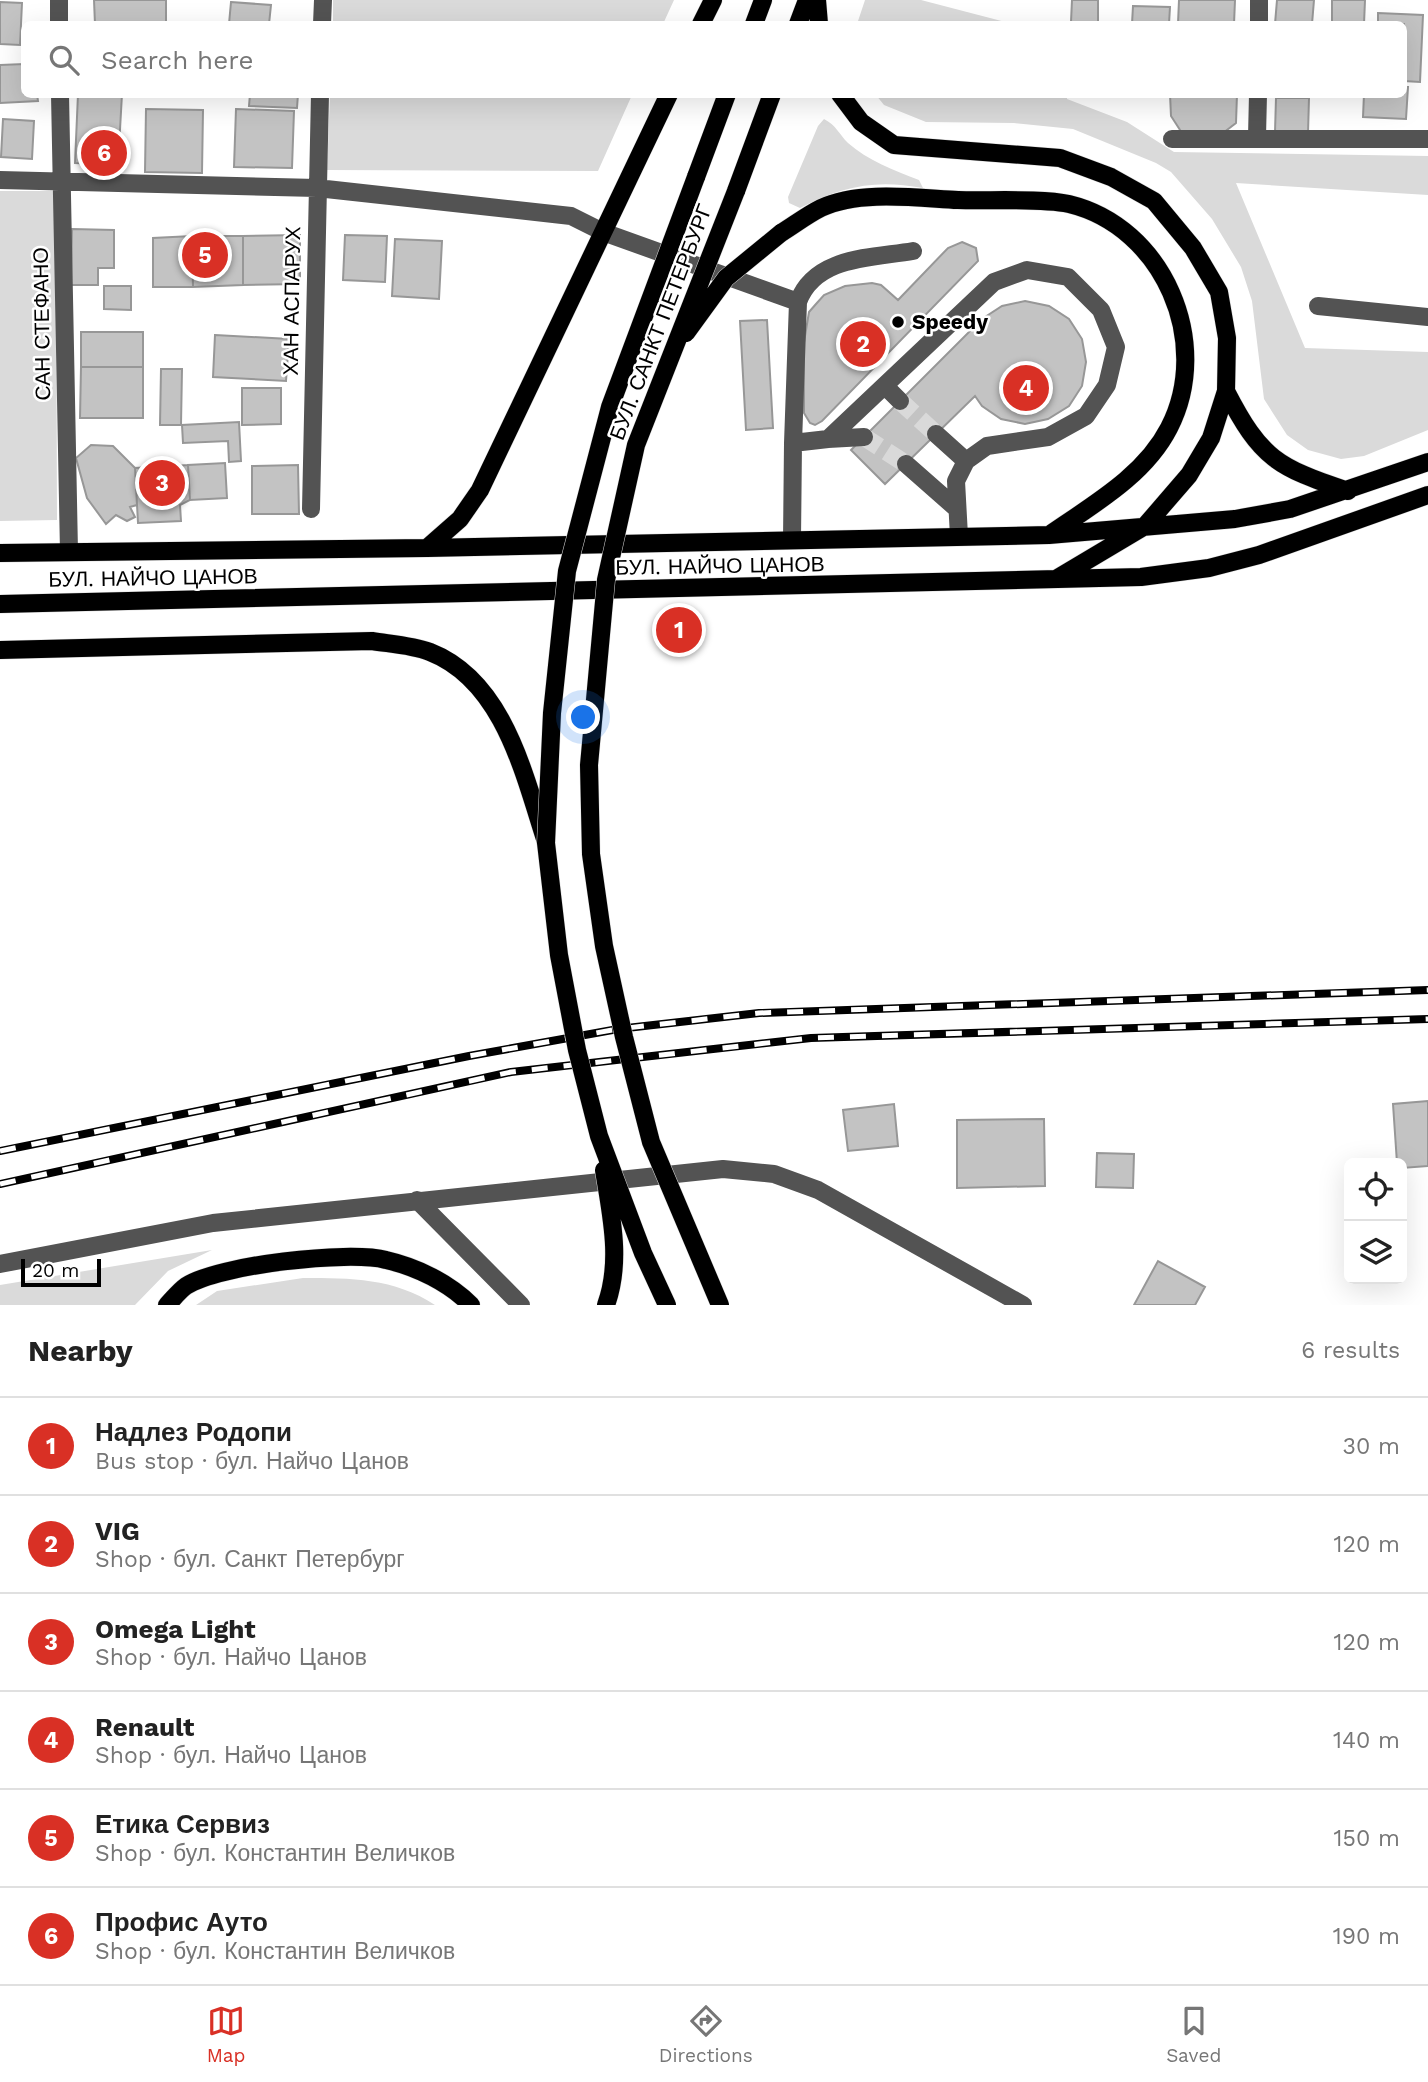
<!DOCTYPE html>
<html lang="en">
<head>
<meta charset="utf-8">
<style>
  body { margin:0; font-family:"Work Sans",sans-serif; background:#f6f6f6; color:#222 }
  .controls { position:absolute; right:21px; bottom:21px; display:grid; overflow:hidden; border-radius:10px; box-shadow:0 7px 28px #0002 }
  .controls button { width:63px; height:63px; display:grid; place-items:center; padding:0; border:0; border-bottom:2px solid #e0e0e0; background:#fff; color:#222; font:35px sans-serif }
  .scale { position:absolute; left:21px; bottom:18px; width:80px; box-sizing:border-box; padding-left:7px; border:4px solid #000; border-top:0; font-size:19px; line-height:24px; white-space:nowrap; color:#000; -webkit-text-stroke:5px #fff; paint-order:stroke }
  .you { position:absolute; left:584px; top:718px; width:24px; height:24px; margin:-18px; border:5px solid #fff; border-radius:50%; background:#1a73e8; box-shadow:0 0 0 10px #1a73e833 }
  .badge { display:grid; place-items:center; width:46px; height:46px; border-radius:50%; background:#d93025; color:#fff; font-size:23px; font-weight:700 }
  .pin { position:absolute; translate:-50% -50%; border:4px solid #fff; box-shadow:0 2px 7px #0006 }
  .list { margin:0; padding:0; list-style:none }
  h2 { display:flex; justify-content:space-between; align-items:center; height:91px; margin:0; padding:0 28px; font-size:30px }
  h2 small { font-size:23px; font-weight:400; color:#767676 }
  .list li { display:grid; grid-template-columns:46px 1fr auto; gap:21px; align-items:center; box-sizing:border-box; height:98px; padding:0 28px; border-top:2px solid #e0e0e0 }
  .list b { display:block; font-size:26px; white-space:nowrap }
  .list p { margin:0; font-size:23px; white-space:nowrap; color:#767676 }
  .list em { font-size:23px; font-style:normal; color:#767676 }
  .icon { flex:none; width:38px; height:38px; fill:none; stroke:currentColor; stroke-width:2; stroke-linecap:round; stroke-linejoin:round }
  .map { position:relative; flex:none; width:1428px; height:1305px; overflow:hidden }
  .search { position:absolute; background:#fff; box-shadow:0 7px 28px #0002; left:21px; right:21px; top:21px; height:77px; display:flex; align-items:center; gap:18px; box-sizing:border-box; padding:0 24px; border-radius:10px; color:#767676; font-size:26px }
  .sheet { height:679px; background:#fff }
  nav { display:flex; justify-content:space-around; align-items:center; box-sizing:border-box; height:98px; border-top:2px solid #e0e0e0; background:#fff; font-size:19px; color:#767676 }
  nav a { display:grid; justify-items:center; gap:4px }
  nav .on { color:#d93025 }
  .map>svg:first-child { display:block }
  .green { fill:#dadada }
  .building { fill:#c3c3c3; stroke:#979797; stroke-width:2 }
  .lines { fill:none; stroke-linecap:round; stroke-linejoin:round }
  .minor-tunnel { stroke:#d9d9d9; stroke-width:18; stroke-dasharray:18 9; stroke-linecap:butt }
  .major-casing { stroke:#dbdbdb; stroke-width:19 }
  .minor { stroke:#535353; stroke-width:18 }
  .major { stroke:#000; stroke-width:18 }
  .rail-casing { stroke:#000; stroke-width:8 }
  .rail { stroke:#fff; stroke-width:5; stroke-dasharray:16; stroke-linecap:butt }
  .major-bridge-casing { stroke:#dbdbdb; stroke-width:19; stroke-linecap:butt }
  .major-bridge { stroke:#000; stroke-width:18 }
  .poi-dot { fill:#000; stroke:#fff; stroke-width:2.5 }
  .labels { text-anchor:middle; stroke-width:5; stroke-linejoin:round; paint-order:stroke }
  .street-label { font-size:21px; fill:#000; stroke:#fff }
  .poi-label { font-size:21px; font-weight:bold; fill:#000; stroke:#fff; text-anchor:start }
</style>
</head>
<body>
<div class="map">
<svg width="1428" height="1305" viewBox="0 0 1428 1305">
  <rect width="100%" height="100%" fill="#fff"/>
  <path class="green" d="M333 0H674L663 24H333Z
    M865 0H921L1013 24H857Z
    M330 95V94L632 95 598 171 327 170Z
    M876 95H1067V99L1127 122 1174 152 1428 156V195L1236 183 1305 348 1428 352V430L1364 456 1341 459 1308 450 1287 435 1264 399 1252 301 1241 267 1212 219 1171 172 1156 163 1073 129 1014 123 926 122 884 105Z
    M824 119C836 125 839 134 848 143 867 160 895 171 919 180L923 188C875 179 843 186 800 208L789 203 788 197 818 126Z
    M0 191H56L57 520 0 521Z
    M212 1250 168 1271 135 1305H0V1285Z
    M303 1278C351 1278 394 1278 435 1305H196L217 1291Z"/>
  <path class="building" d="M94 0H166V24H95Z
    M1072 0H1098V22H1071Z
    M1179 0H1235L1234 24H1178Z
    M1277 0H1314L1312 24H1275Z
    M1332 0H1365L1364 24H1332Z
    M0 2 22 3 20 45 0 44Z
    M231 2 271 5 269 24H229Z
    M1133 6 1170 7 1169 24H1132Z
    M1378 13 1423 15 1420 82 1404 81V24H1378Z
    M24 64V94H37L38 101 0 103V65Z
    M1404 87H1408L1406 119 1363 117 1364 94H1404Z
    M78 94H122L118 165 75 163Z
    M250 94H298L297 108 249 106Z
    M1170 94H1237L1236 123 1223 133H1182L1171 116Z
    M1276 98H1309L1308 133 1275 132Z
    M146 109 203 110 202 173 145 172Z
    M236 109 294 111 292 168 234 167Z
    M3 119 34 121 32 159 1 157Z
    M72 229 114 230V268H98V285H71Z
    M300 235V284L243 285V236Z
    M345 235 387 236 385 282 343 280Z
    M192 236 193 287H153V238Z
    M192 236H243V285L193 287Z
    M395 239 442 241 439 299 392 296Z
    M962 242 976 248 978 261 822 421 815 425 810 423 804 413V342L809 312 816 304 824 295 845 286 872 283 881 285 898 300 948 248Z
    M104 286H131V310L104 309Z
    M1025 301 1049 306 1069 319 1082 339 1086 362 1082 386 1069 406 1048 419 1025 424 1001 419 982 406 975 396 885 484 851 450 982 319 1002 306Z
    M767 320 773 428 746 430 740 321Z
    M81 332H143V367H81Z
    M215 335 289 339 286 381 213 377Z
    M81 367H143V418H80Z
    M161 369H182L181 425H160Z
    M242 388H281V424L242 425Z
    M239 422 241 461 229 462 228 441 183 443 182 425Z
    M91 445 113 446 135 468 137 505 130 507 135 517 127 521 116 515 106 524 87 498 76 458Z
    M225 463 227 498 190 500 188 465Z
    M188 465 190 500 180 505 181 521 138 523 135 468Z
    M298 465 299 514H252V466Z
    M1428 1101V1166L1402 1168V1163H1397L1393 1104Z
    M894 1104 898 1146 848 1151 843 1110Z
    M1044 1119 1045 1186 957 1188V1120Z
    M1097 1153 1134 1154 1133 1188 1096 1187Z
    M1158 1261 1205 1287 1195 1305H1134Z"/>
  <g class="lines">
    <path class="minor-tunnel" d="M900 401 936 434
      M864 437 906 464"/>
    <g class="major-casing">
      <path id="major" d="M817 0 819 24
        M701 24 713 0
        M754 24 763 0
        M798 24 807 0
        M840 94 861 122 894 145 1060 158 1111 177 1154 201 1193 248 1219 292 1227 338 1226 391 1211 438 1189 475 1145 526 1056 579
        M696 177 727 94
        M736 191 772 94
        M781 233C794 225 807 215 821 208 859 190 917 198 958 200 988 201 1042 198 1069 204 1164 227 1213 343 1169 428 1145 475 1094 504 1052 533
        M1226 391C1261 459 1277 467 1348 491
        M427 548 460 519 480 490 669 94
        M0 553 427 548 1049 535 1235 519 1290 509 1428 462
        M0 604 1141 577 1209 568 1259 555 1428 495
        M0 650 372 641C391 644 412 645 430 652 504 681 524 775 546 842
        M167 1305C173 1299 179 1291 186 1286 218 1265 349 1250 386 1260 417 1267 449 1283 471 1305"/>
    </g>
    <path class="minor" d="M59 0V24
      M322 24 323 0
      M1259 24V0
      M60 94 69 552
      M1257 137 1258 94
      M1172 139H1428
      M0 180 317 188 571 216 603 232 798 302
      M1318 306 1428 317
      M886 387 900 401
      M936 434 966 461
      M828 439 864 437
      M793 443 798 302C815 256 872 258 913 251
      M906 464 956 508
      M311 509 320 94
      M792 540 793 443 828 439 994 282 1027 270 1068 277 1101 310 1116 347 1107 385 1086 416 1048 437 987 446 966 461 956 481 959 536
      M417 1200 521 1305
      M0 1264 213 1223 723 1169 774 1174 818 1190 1023 1305"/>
    <use href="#major" class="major"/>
    <g class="rail-casing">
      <path id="rail" d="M0 1151 469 1056 618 1029 759 1013 1428 990
        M0 1184 511 1072 811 1038 1428 1019"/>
    </g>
    <use href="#rail" class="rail"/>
    <g class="major-bridge-casing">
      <path id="major-bridge" d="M686 333 726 278 781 233
        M604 1170C611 1215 622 1261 606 1305
        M667 1305 643 1253 599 1136 577 1050 559 955 546 843 552 713 567 571 610 407 696 177
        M720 1305 651 1142 624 1037 604 946 591 854 589 765 606 580 636 445 736 191"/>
    </g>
    <use href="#major-bridge" class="major-bridge"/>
  </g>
  <circle class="poi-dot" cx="898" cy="322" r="7"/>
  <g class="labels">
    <g class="street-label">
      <text transform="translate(292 301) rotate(-89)" y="7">ХАН АСПАРУХ</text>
      <text transform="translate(661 322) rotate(-69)" y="7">БУЛ. САНКТ ПЕТЕРБУРГ</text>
      <text transform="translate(42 324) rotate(-91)" y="7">САН СТЕФАНО</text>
      <text transform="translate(720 566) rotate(-1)" y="7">БУЛ. НАЙЧО ЦАНОВ</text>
      <text transform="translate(153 578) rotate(-1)" y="7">БУЛ. НАЙЧО ЦАНОВ</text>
    </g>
    <g class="poi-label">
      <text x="912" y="329">Speedy</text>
    </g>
  </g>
</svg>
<div class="controls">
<button><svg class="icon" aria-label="locate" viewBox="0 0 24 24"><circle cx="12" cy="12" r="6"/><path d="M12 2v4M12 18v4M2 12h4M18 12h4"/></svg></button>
<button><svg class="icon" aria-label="layers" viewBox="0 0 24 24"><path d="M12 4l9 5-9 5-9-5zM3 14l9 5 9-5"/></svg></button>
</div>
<div class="scale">20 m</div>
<div class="you"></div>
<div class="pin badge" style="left:679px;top:630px">1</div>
<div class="pin badge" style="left:863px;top:344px">2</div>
<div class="pin badge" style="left:162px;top:483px">3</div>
<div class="pin badge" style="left:1026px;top:388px">4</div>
<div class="pin badge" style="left:205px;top:255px">5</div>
<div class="pin badge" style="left:104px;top:153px">6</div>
<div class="search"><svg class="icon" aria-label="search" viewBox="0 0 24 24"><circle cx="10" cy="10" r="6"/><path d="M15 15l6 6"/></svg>Search here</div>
</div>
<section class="sheet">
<h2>Nearby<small>6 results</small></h2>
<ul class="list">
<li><span class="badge">1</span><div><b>Надлез Родопи</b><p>Bus stop · бул. Найчо Цанов</p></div><em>30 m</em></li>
<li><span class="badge">2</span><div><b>VIG</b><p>Shop · бул. Санкт Петербург</p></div><em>120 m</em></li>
<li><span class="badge">3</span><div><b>Omega Light</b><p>Shop · бул. Найчо Цанов</p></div><em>120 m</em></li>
<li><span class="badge">4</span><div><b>Renault</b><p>Shop · бул. Найчо Цанов</p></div><em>140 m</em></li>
<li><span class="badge">5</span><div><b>Етика Сервиз</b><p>Shop · бул. Константин Величков</p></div><em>150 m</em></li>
<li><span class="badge">6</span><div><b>Профис Ауто</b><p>Shop · бул. Константин Величков</p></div><em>190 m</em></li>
</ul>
</section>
<nav>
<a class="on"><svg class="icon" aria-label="map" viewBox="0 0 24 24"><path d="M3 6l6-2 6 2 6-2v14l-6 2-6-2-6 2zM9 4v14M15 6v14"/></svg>Map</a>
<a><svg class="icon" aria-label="directions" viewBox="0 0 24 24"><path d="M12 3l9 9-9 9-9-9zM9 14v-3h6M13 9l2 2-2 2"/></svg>Directions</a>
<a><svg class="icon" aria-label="saved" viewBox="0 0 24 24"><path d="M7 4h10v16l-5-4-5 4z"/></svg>Saved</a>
</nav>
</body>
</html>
